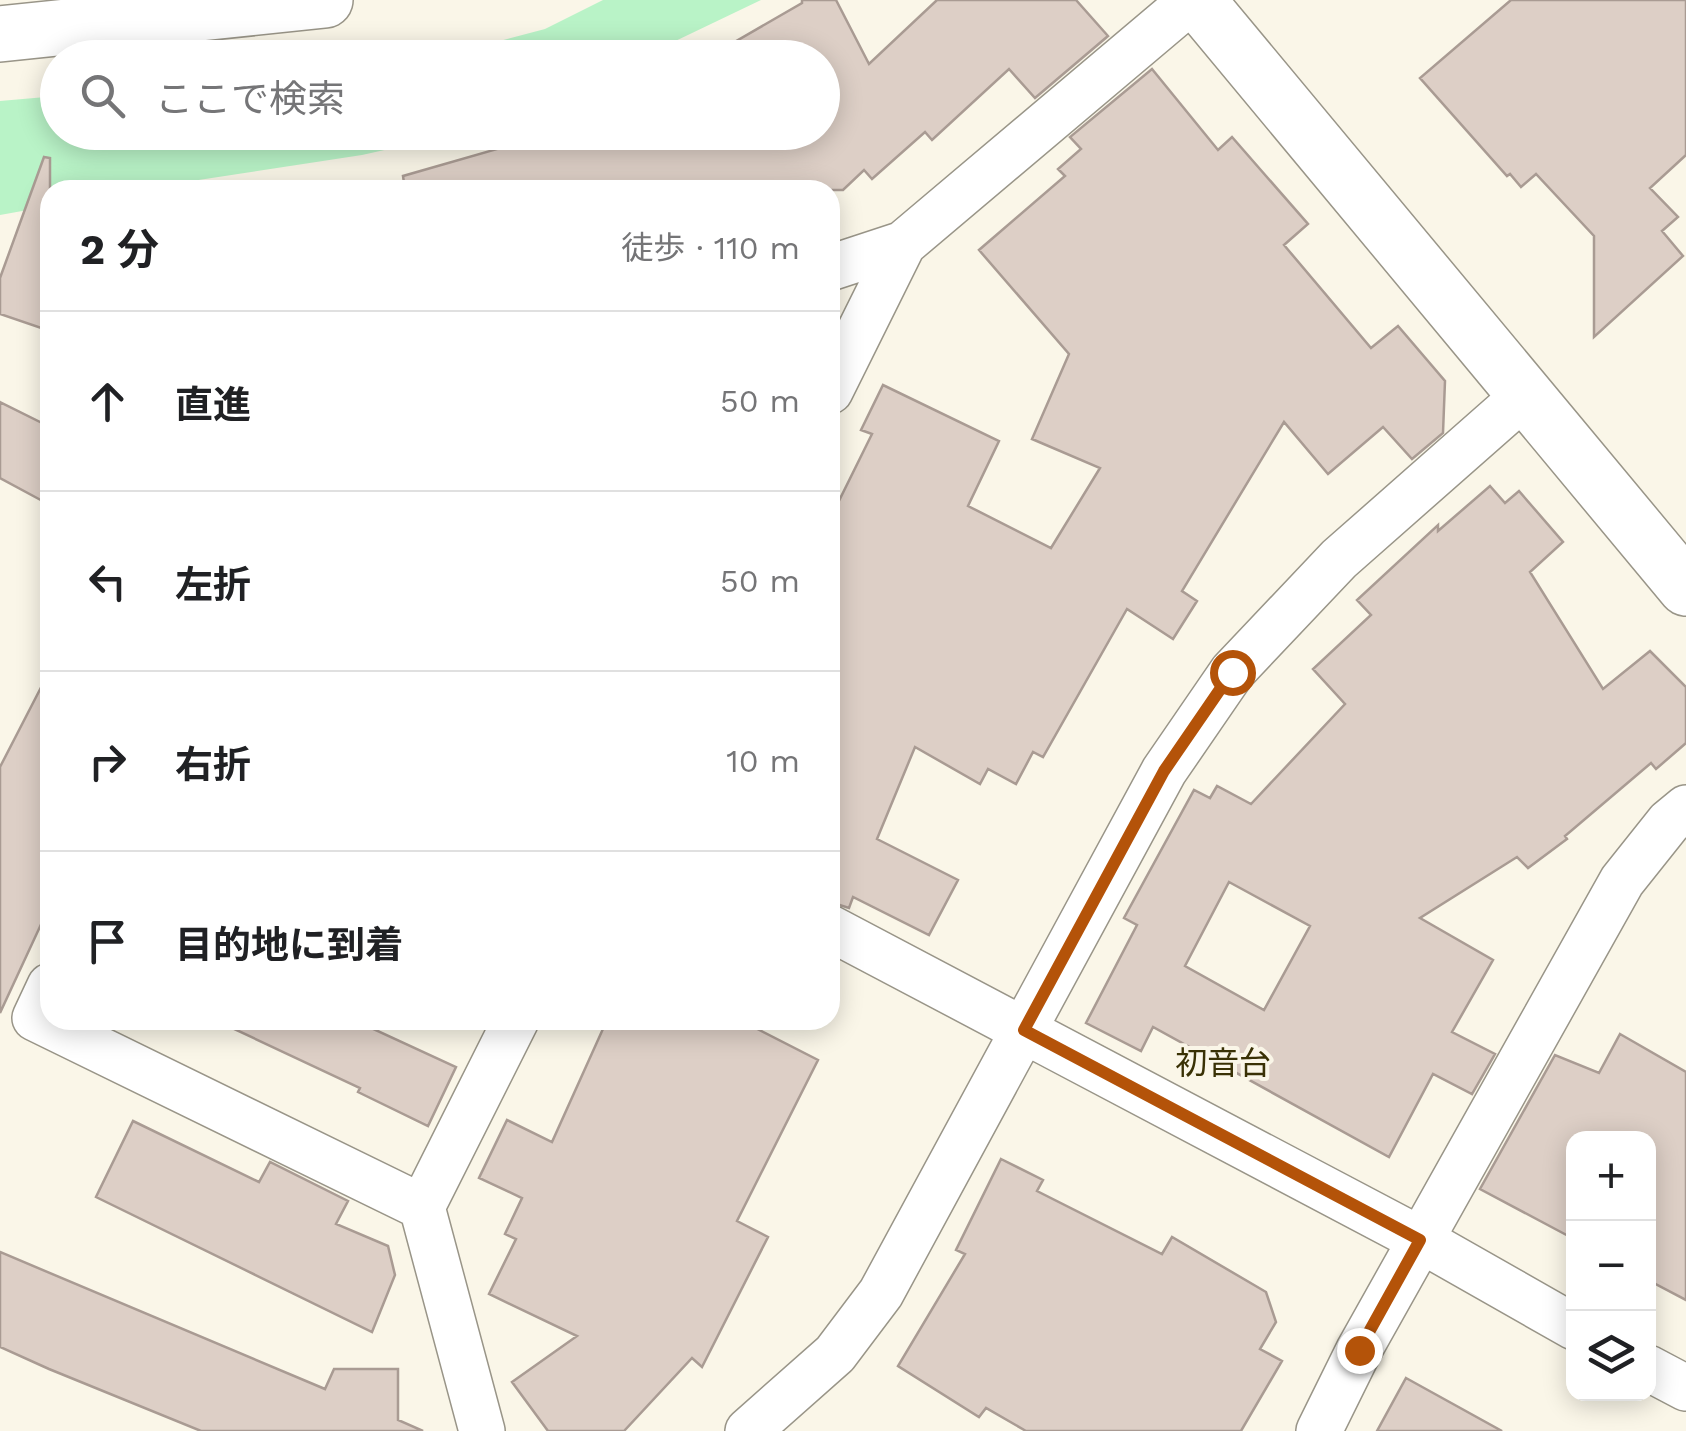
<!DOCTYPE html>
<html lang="ja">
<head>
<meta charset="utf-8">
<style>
  body { margin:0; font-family:"Work Sans","Noto Sans JP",sans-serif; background:#f2f2f2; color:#202124 }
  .controls { position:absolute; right:30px; bottom:30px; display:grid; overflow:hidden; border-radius:20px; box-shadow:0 5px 25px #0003 }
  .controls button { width:90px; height:90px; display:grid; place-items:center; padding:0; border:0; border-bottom:2px solid #e0e0e0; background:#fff; color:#202124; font:50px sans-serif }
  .stop { position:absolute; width:30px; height:30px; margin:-22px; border:8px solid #b45309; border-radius:50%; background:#fff }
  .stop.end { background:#b45309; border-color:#fff; box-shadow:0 2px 10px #0008 }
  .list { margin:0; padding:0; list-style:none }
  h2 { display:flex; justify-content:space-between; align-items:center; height:130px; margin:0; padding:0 40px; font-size:42px }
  h2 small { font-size:32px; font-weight:400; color:#757577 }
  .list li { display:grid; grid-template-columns:65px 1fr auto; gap:30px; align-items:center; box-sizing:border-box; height:180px; padding:0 40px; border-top:2px solid #e0e0e0 }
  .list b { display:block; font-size:38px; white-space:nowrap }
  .list em { font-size:32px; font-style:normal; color:#757577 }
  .icon { flex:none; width:55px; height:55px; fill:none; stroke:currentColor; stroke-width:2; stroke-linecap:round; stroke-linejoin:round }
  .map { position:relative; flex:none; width:1686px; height:1431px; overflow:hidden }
  .search { position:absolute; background:#fff; box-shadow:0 5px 25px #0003; left:40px; top:40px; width:800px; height:110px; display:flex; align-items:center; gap:25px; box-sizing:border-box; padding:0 35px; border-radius:55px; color:#757577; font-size:38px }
  .panel { position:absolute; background:#fff; box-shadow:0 5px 25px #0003; left:40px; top:180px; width:800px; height:850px; border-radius:30px }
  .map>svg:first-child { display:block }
  .green { fill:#b9f3c7 }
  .building { fill:#ddcfc6; stroke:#a99b93; stroke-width:2.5; fill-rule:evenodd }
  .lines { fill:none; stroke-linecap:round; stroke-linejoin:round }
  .street-casing { stroke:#999588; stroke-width:48 }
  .secondary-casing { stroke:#999588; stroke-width:58 }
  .street { stroke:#fff; stroke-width:45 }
  .secondary { stroke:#fff; stroke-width:55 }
  .route { stroke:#b45309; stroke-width:12 }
  .labels { text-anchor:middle; stroke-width:8; stroke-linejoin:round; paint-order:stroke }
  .quarter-label { font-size:32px; fill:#393105; stroke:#faf6e8 }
</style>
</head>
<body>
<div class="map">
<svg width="1686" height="1431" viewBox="0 0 1686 1431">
  <rect width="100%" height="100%" fill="#faf6e8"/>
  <path class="green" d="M603 0H761L642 57H440L545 29Z
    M57 96 58 132 461 133 362 155 133 190H50V206L0 215V101Z"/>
  <path class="building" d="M802 0H836L869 64 937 0H1076L1108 36 1035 98 1009 69 932 140 925 132 872 179 864 170 843 190H405L403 176 556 132H822V58H707L802 3Z
    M1511 0H1686V155L1650 188 1678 217 1662 231 1683 256 1594 337V236L1536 174 1521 187 1510 174 1507 176 1420 78Z
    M1152 69 1218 150 1232 137 1308 224 1284 245 1371 348 1398 326 1445 381 1443 433 1412 459 1383 427 1328 474 1284 422 1182 591 1197 601 1173 639 1127 609 1043 757 1033 752 1016 784 988 769 980 784 915 747 877 839 958 880 929 935 853 897 849 908 830 902V519L872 434 861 430 883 385 999 441 968 506 1051 548 1100 468 1032 439 1069 354 979 250 1065 176 1058 169 1081 149 1070 137Z
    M44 157 50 158V331L0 314V278Z
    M0 402 50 427V505L0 478Z
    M1490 486 1505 503 1519 491 1563 542 1530 572 1603 689 1650 651 1686 687V743L1656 769 1651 763 1565 836 1567 839 1528 868 1517 857 1420 918 1493 960 1452 1032 1495 1054 1472 1094 1433 1074 1389 1157 1153 1027 1141 1051 1086 1023 1137 925 1124 918 1194 790 1210 798 1217 786 1251 804 1345 704 1313 669 1371 615 1357 600 1438 525V531ZM1229 882 1310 926 1264 1010 1185 966Z
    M50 670V905L0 1013V767Z
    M215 1020H354L456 1067 428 1126 358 1092 360 1088Z
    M607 1020H740L818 1060 737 1221 768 1237 702 1367 692 1358 624 1431H548L512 1382 577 1336 489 1294 516 1239 505 1234 522 1198 479 1178 507 1120 552 1142Z
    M1620 1034 1686 1072V1300L1648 1280V1138H1574V1239L1480 1189 1555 1055 1599 1073Z
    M133 1121 259 1182 270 1162 348 1201 336 1224 388 1246 395 1275 372 1332 96 1197Z
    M1001 1159 1043 1180 1037 1191 1162 1254 1172 1237 1266 1292 1276 1322 1260 1349 1282 1361 1241 1431H1026L986 1408 979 1417 898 1366 965 1254 956 1250Z
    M0 1252 325 1389 334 1369H398V1420L423 1431H201L49 1369 0 1347Z
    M1406 1378 1502 1431H1377Z"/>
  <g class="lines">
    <g class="street-casing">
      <path id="street" d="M830 268 903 244 1192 0
        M830 391 903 244
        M830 928 1421 1240 1574 1327
        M50 986 35 1018 422 1207
        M1648 1368 1686 1388
        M482 1431 422 1207 516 1020
        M748 1431 835 1354 881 1293 1164 771 1232 672 1339 559 1524 396
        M1319 1431 1359 1350 1622 881 1669 822 1686 808"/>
    </g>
    <g class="secondary-casing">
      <path id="secondary" d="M1197 0 1686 588
        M0 34 325 0"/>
    </g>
    <use href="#street" class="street"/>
    <use href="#secondary" class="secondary"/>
  </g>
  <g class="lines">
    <path class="route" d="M1232 672 1164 771 1024 1030 1420 1240 1359 1350"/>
  </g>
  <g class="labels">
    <g class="quarter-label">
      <text x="1223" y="1074">初音台</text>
    </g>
  </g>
</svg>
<div class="controls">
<button>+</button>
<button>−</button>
<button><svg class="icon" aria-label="layers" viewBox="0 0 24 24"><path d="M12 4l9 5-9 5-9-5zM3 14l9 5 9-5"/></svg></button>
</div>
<div class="stop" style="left:1232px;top:672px"></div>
<div class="stop end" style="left:1359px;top:1350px"></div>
<div class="search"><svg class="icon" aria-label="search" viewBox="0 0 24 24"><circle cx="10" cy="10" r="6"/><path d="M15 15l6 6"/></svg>ここで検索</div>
<section class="panel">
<h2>2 分<small>徒歩 · 110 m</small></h2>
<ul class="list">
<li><svg class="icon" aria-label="ahead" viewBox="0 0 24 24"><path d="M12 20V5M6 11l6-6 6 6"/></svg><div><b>直進</b></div><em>50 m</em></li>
<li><svg class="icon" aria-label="left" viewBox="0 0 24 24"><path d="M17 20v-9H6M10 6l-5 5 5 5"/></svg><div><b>左折</b></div><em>50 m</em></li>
<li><svg class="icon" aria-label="right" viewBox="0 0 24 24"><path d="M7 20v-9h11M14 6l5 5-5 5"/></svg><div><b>右折</b></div><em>10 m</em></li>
<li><svg class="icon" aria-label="arrive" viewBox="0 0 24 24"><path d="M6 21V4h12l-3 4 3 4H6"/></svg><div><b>目的地に到着</b></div></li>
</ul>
</section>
</div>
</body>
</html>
